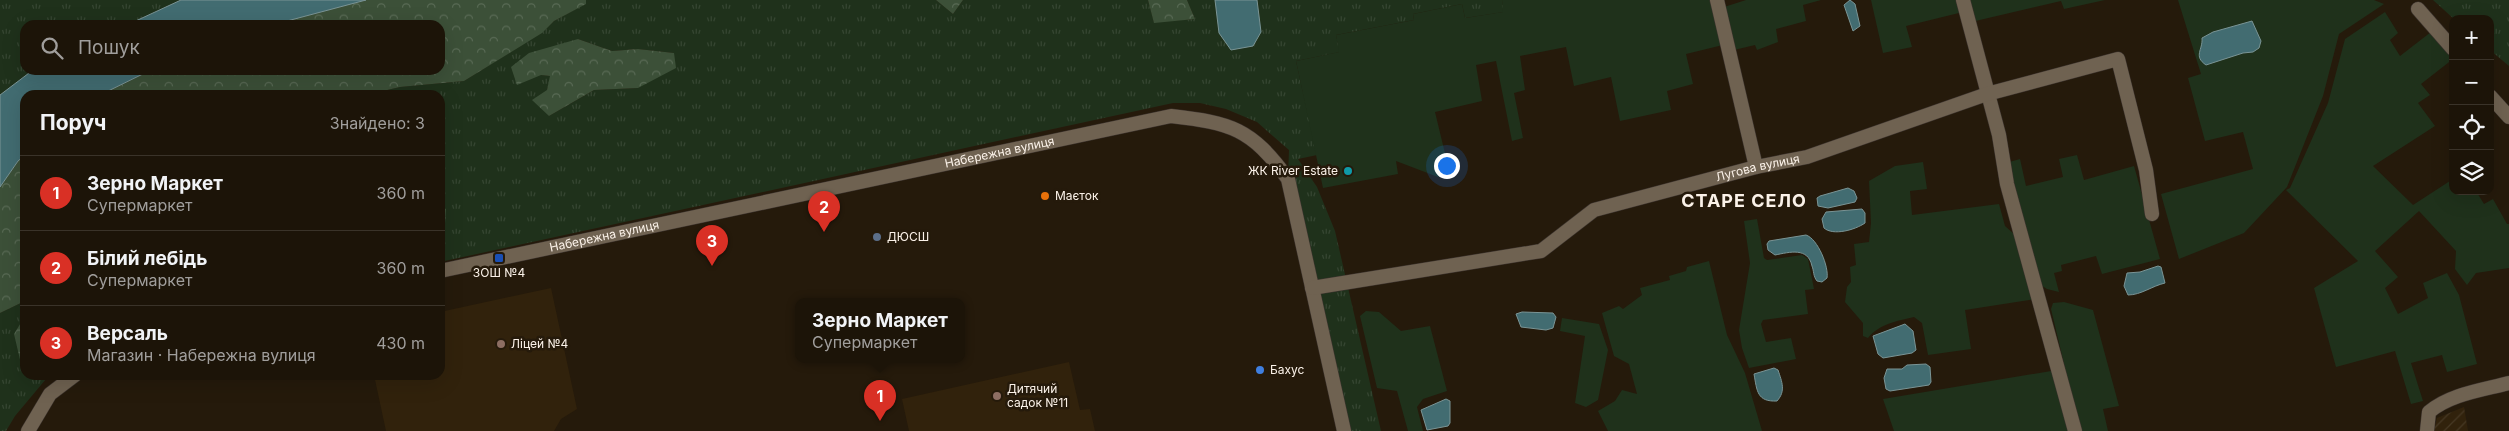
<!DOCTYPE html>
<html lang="uk">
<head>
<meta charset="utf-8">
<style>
  body { margin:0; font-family:Inter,sans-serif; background:#251d12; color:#f1f3f6 }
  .controls { position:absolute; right:15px; top:15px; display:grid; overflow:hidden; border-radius:10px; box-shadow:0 5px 20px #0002 }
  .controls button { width:45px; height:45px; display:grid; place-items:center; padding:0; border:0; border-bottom:1px solid #3a3329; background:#1c1408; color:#f1f3f6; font:25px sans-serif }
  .you { position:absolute; left:1446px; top:165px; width:18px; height:18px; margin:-12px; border:4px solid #fff; border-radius:50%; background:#1a73e8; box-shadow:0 0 0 8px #1a73e833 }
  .badge { display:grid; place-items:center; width:32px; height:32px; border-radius:50%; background:#d93025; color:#fff; font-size:16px; font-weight:700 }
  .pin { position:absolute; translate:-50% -41px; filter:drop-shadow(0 1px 2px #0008) }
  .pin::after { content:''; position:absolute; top:26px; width:18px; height:15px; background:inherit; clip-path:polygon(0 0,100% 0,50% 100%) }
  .popup { position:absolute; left:795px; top:298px; width:170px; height:65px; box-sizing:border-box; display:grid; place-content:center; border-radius:10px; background:#1c1408; filter:drop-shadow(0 1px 4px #0005); font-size:16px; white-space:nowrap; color:#a09e9c }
  .popup b { font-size:19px; color:#f1f3f6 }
  .popup::after { content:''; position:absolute; left:50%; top:100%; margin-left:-10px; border:10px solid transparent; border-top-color:#1c1408 }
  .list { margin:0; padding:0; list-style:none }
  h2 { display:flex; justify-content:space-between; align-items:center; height:65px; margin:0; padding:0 20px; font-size:21px }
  h2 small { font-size:16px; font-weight:400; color:#a09e9c }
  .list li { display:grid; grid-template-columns:32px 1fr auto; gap:15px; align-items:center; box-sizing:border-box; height:75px; padding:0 20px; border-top:1px solid #3a3329 }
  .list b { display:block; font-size:19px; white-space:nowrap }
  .list p { margin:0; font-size:16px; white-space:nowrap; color:#a09e9c }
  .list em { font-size:16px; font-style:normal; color:#a09e9c }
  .icon { flex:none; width:28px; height:28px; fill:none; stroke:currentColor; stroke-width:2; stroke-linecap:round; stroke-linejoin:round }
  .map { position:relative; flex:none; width:2509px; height:431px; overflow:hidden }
  .search { position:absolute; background:#1c1408; box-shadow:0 5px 20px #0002; left:20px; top:20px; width:425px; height:55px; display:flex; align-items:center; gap:12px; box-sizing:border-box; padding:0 18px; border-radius:15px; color:#a09e9c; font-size:19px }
  .panel { position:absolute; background:#1c1408; box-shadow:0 5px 20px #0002; left:20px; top:90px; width:425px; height:290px; border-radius:15px }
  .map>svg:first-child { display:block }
  .built { fill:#31220c }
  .industrial { fill:url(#industrial-furrows) }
  .grass { fill:url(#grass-tufts); fill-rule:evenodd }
  .forest { fill:url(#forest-crowns) }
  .garden { fill:#1f311b }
  .water { fill:#426c71; stroke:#7a9495 }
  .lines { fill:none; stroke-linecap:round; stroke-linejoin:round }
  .minor-casing { stroke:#3d342f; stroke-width:15 }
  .minor { stroke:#6f6251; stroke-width:14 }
  .culture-dot { fill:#0f9aa8; stroke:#251a0b; stroke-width:2 }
  .food-dot { fill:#e8710a; stroke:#251a0b; stroke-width:2 }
  .service-dot { fill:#5c6f8a; stroke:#251a0b; stroke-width:2 }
  .transit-dot { fill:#1a4fb4; stroke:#251a0b; stroke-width:2 }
  .education-dot { fill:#8d6e63; stroke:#251a0b; stroke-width:2 }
  .shop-dot { fill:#3f7fe0; stroke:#251a0b; stroke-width:2 }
  .labels { text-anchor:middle; stroke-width:5; stroke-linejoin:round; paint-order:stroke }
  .street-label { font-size:12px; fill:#fbf2e9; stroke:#251a0b }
  .poi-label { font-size:12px; fill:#fbf2e9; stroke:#251a0b; text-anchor:start }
  .district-label { font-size:18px; font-weight:bold; letter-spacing:1px; fill:#fbf2e9; stroke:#251a0b }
</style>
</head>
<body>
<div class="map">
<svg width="2509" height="431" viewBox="0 0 2509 431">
  <defs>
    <pattern id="industrial-furrows" width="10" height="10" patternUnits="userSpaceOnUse" patternTransform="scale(1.25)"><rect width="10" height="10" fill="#31220c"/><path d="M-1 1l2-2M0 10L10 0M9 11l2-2" fill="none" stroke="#463824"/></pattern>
    <pattern id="grass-tufts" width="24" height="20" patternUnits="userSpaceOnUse" patternTransform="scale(1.25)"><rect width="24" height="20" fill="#1f311b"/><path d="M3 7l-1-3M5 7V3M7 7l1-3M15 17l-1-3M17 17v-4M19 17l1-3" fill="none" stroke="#354531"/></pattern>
    <pattern id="forest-crowns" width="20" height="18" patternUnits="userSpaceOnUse" patternTransform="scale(1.25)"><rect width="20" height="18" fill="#3c5038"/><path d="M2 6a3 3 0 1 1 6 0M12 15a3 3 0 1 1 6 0" fill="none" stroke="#596a55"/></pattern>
  </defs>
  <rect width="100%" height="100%" fill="#251a0b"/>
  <path class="built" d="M551 288 577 409 561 419 554 431H386L374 375H440V312Z
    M1069 362 1080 410 1090 409 1095 431H909L902 399Z"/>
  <path class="industrial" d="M2464 407 2468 431H2434L2437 418Z"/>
  <path class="grass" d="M0 0H181L127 25H25V70H33L0 95Z
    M586 0H936L953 14 963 0H1148L1154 22 1195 19 1187 0H1502L1504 12 1465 18 1462 4 1413 14 1414 20 1336 35 1340 52 1296 61 1317 155 1298 159 1317 187 1335 231 1381 431H1344L1288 179 1289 150 1257 122 1226 109 1200 103H1173L440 262V95H366L400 87 464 81 541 33 554 21 585 4ZM578 39 612 51 638 49 674 53 638 88 594 90 549 116 547 90 551 76 541 75Z
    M2433 0H2509V66L2490 50V19H2454Z
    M25 301V375H52L46 379 15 416 6 431H0V313Z"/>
  <path class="forest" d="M366 0H586V4L554 21 542 33 464 81 400 87 366 95H100L151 70H440V25H272L313 12Z
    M936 0H963L953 14Z
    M1148 0H1187L1195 19 1154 23Z
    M578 39 612 51 638 49 674 53 676 68 638 88 594 90 549 116 532 100 547 90 550 76 541 75 517 85 511 67 529 53Z
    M25 155V301L0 313V187L18 161Z
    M440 206 446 209 445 223 440 227Z
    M25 316V368H22L14 334Z"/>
  <path class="garden" d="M1502 0H1712L1723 45 1686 54 1693 84 1667 91 1671 110 1620 121 1611 77 1574 86 1566 47 1520 56 1525 90 1514 93 1523 138 1512 141 1496 61 1476 65 1482 101 1435 112 1450 174 1438 177 1396 161 1398 174 1323 188 1296 61 1339 52 1336 35 1414 20 1413 14 1462 4 1465 18 1503 12Z
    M1746 0H1821L1803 5 1806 21 1776 29 1778 42 1757 50 1755 45 1734 50 1721 8Z
    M1871 0H2105L2064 9 2061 1 1967 23 1963 12 1906 26 1912 47 1883 53Z
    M2178 0H2374L2384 4 2339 34 2323 96 2287 187 2244 233 2179 259 2161 194 2253 169 2243 132 2205 141 2188 78 2201 74Z
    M2385 12 2398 33 2390 40 2400 56 2431 32 2453 59 2421 84 2430 95 2418 103 2435 126 2373 166 2413 205 2453 179V191H2476L2484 204 2493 199 2507 224H2509V268L2476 273 2467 285 2455 269 2456 251 2419 211 2375 251 2398 277 2385 288 2398 314 2428 298 2423 283 2447 273 2459 295 2477 364 2447 372 2442 355 2411 363 2423 401 2411 404 2395 351 2336 367 2314 288 2358 261 2286 190 2290 188 2328 103 2345 39Z
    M2077 155 2084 180 2134 166 2160 259 2102 274 2096 256 2061 265 2062 271 2054 273 2059 292 2047 289 2039 284 2006 163 2020 159 2026 186 2063 177 2059 159Z
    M1923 162 1927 189 1910 191 1912 215 1999 204 2005 226 2015 235 2036 299 1965 310 1971 349 1928 355 1922 323 1914 317C1897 321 1879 324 1868 338L1863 336V323L1845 302 1847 287 1851 282 1850 267 1856 265 1854 244 1869 242 1871 223 1869 181 1895 166Z
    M1757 219 1764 258 1767 260 1802 255 1808 259 1814 289 1805 290 1808 314 1763 320 1761 324 1766 342 1791 338 1796 359 1749 368 1742 348 1739 330 1750 263 1744 221Z
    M1709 261 1727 335 1745 373 1762 431H1608L1598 411 1615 401 1622 390 1637 394 1629 364 1614 356 1602 313 1619 306 1623 309 1642 295 1640 288 1670 280 1669 276 1686 271 1687 267Z
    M2064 302 2093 310 2119 406 2103 409 2108 431H2080L2051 309 2053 303Z
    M1366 311 1379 312 1401 331 1430 326 1447 391 1423 399 1417 407 1423 431H1408L1397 391 1377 388 1360 316Z
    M1562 318 1599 324 1608 350 1598 400 1586 407 1575 403 1585 336 1560 331Z
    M2057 370 2072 431H1894L1883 399Z"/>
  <path class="water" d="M181 0H366L272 25H127Z
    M1215 0H1257L1261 32 1253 46 1231 50 1219 33Z
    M1850 0 1855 4 1860 26 1853 31 1844 5Z
    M2252 21 2261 41 2259 48 2253 52 2243 53 2206 65C2193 56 2203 50 2202 38L2213 32Z
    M33 70H151L100 95H25V155L18 161 0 187V95Z
    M1848 188 1854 191 1857 198 1855 202 1828 208 1818 206 1817 198 1820 196Z
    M1862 209 1865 213V223C1855 230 1833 236 1824 228L1822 219 1826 212Z
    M1806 235C1818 239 1829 267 1827 278L1822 282 1817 281C1813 276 1814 271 1812 266 1808 247 1790 252 1775 255L1768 250 1767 244 1769 241Z
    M2158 266 2161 267 2165 283C2152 286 2141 295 2128 295L2124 286 2127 273 2140 272Z
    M1522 312 1553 313 1556 317 1553 328 1546 330 1521 327 1516 314Z
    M1905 324 1913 331 1916 350 1912 353 1883 358 1878 354 1873 336Z
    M1926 364 1930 367 1931 382 1929 385 1890 391 1886 389 1884 378 1887 369H1902L1907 365Z
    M1774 368 1778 370C1782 382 1786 391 1777 401 1757 402 1757 391 1754 374Z
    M1446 399 1450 401V423L1448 426 1427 430 1421 410Z"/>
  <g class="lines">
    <g class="minor-casing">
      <g id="minor">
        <path d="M1717 0 1756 167"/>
        <path d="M1963 0 1999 135 2007 184 2075 431"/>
        <path d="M2418 9 2453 49"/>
        <path d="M2490 96 2509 117"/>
        <path id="s1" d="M440 271 1171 116C1231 123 1251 128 1288 179L1344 431"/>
        <path id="s2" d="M1312 288 1541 251 1594 210 1756 167 1807 157 1987 94 2118 59 2146 170 2152 214"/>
        <path d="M28 431 50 394 75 375"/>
        <path d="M2427 431 2429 412C2450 394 2483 390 2509 383"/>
      </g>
    </g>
    <use href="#minor" class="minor"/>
  </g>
  <circle class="culture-dot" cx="1348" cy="171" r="5"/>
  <circle class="food-dot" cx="1045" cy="196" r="5"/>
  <circle class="service-dot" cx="877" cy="237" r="5"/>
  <rect class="transit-dot" x="494" y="253" width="10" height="10" rx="2.5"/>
  <g class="education-dot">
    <circle cx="501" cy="344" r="5"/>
    <circle cx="997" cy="396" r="5"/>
  </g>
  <circle class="shop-dot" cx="1260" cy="370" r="5"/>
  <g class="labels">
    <g class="street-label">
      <text dy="4" stroke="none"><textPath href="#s1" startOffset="572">Набережна вулиця</textPath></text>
      <text dy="4" stroke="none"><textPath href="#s2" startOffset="468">Лугова вулиця</textPath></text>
      <text dy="4" stroke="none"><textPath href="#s1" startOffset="168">Набережна вулиця</textPath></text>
    </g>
    <g class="poi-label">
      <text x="1338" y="175" text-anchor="end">ЖК River Estate</text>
      <text x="1055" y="200">Маєток</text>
      <text x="887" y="241">ДЮСШ</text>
      <text x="499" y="277" text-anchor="middle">ЗОШ №4</text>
      <text x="511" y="348">Ліцей №4</text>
      <text x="1270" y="374">Бахус</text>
      <text x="1007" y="393">Дитячий<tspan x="1007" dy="14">садок №11</tspan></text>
    </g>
    <g class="district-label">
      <text x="1744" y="207">СТАРЕ СЕЛО</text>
    </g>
  </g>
</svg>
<div class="controls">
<button>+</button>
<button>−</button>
<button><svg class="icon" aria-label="locate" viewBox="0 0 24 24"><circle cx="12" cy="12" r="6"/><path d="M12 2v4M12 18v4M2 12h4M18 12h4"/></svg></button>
<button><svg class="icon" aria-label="layers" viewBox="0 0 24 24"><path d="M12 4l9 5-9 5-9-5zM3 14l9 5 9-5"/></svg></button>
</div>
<div class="you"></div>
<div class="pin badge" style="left:880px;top:421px">1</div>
<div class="popup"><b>Зерно Маркет</b>Супермаркет</div>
<div class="pin badge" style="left:824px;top:232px">2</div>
<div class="pin badge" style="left:712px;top:266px">3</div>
<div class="search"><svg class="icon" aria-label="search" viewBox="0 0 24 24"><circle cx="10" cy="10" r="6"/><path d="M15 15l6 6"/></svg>Пошук</div>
<section class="panel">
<h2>Поруч<small>Знайдено: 3</small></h2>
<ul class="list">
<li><span class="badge">1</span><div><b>Зерно Маркет</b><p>Супермаркет</p></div><em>360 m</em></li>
<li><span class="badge">2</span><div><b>Білий лебідь</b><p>Супермаркет</p></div><em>360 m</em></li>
<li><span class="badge">3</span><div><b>Версаль</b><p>Магазин · Набережна вулиця</p></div><em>430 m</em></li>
</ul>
</section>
</div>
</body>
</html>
